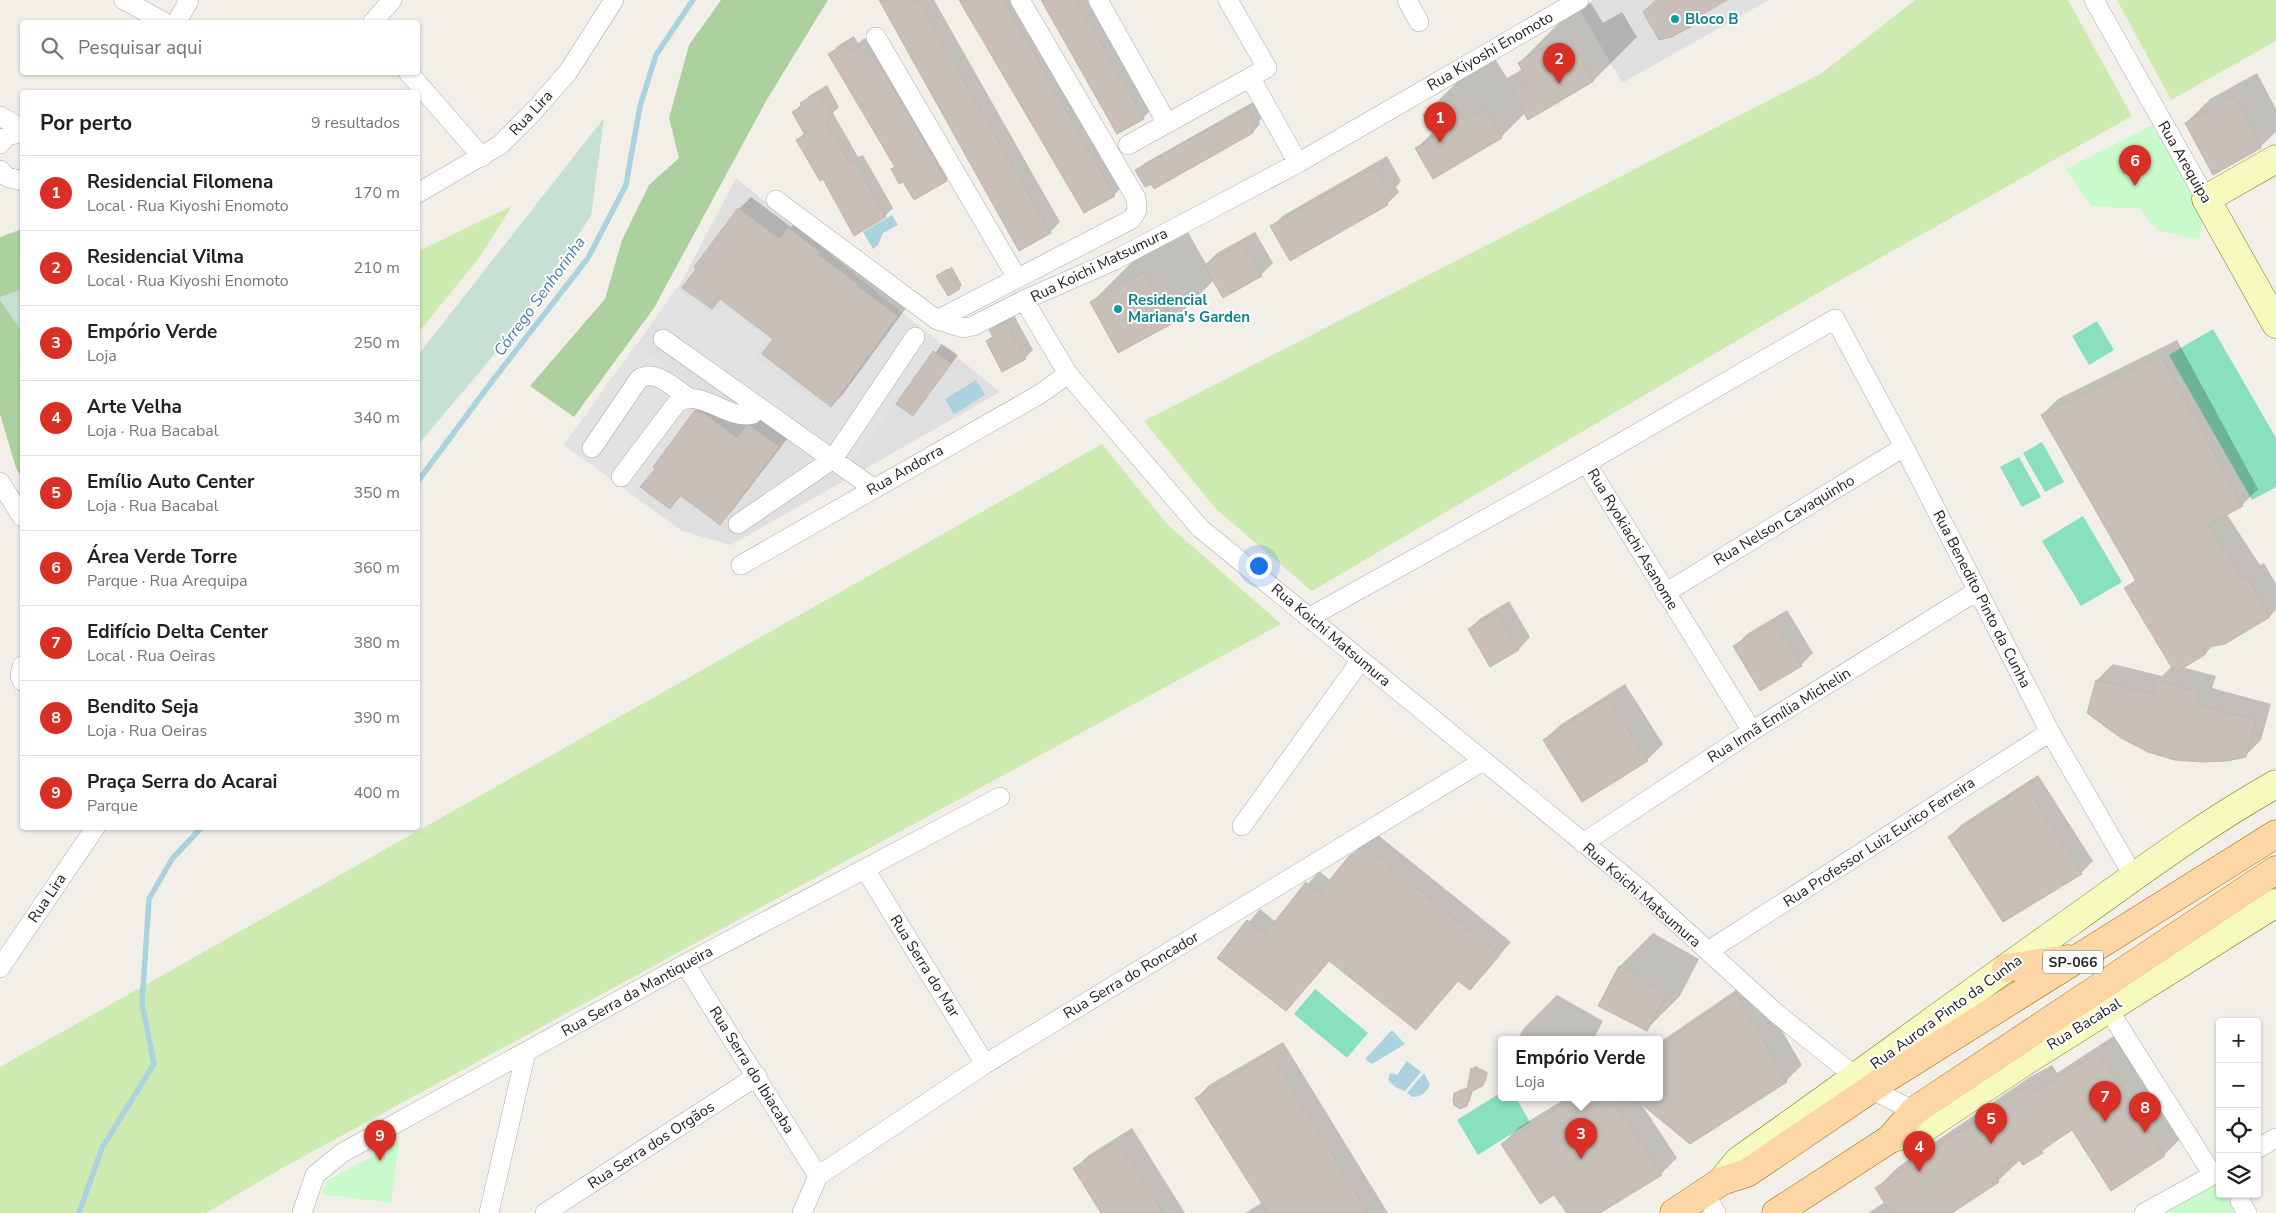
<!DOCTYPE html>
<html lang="pt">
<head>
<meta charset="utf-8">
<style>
  body { margin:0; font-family:"Nunito Sans",sans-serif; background:#f6f6f6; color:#202124 }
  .controls { position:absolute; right:15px; bottom:15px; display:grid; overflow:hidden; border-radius:5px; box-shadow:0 1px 4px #0004 }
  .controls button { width:45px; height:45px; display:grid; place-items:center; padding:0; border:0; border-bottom:1px solid #e0e0e0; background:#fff; color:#202124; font:25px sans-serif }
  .you { position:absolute; left:1258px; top:565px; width:18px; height:18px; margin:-12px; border:4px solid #fff; border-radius:50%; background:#1a73e8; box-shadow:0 0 0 8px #1a73e833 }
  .badge { display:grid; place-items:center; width:32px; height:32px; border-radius:50%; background:#d93025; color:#fff; font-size:16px; font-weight:700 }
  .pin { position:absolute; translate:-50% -41px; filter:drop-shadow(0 1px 2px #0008) }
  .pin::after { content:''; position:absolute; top:26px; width:18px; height:15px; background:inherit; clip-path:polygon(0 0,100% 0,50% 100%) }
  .popup { position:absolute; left:1498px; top:1036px; width:165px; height:65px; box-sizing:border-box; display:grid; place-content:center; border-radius:5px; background:#fff; filter:drop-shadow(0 1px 4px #0005); font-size:16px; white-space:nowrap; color:#757577 }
  .popup b { font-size:19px; color:#202124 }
  .popup::after { content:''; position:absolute; left:50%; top:100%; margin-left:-10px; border:10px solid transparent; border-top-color:#fff }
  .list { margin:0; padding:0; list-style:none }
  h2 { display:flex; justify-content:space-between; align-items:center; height:65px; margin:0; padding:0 20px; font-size:21px }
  h2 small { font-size:16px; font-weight:400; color:#757577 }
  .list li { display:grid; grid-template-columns:32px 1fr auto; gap:15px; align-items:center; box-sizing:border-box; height:75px; padding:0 20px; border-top:1px solid #e0e0e0 }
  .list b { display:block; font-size:19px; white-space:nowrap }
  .list p { margin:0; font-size:16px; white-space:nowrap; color:#757577 }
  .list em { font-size:16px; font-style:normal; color:#757577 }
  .icon { flex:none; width:28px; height:28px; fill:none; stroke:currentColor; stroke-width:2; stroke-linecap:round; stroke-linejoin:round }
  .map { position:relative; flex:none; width:2276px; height:1213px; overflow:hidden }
  .search { position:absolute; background:#fff; box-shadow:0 1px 4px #0004; left:20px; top:20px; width:400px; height:55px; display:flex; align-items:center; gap:12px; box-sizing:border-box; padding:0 18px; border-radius:5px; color:#757577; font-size:19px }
  .panel { position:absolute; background:#fff; box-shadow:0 1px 4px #0004; left:20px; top:90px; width:400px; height:740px; border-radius:5px }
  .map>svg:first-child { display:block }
  .residential { fill:#e0dfdf }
  .grass { fill:#cdebb0 }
  .forest { fill:#add19e }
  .wetland { fill:#c6e0d4 }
  .park { fill:#c8facc }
  .pitch { fill:#88e0be }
  .parking { fill:#e2e2e2 }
  .water { fill:#aad3df }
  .shadow { fill:#0003 }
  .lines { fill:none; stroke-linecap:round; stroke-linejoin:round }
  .stream { stroke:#aad3df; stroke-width:5.5 }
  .building { fill:#c7bfb8; stroke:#c4b6ab }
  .street-casing { stroke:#a9a9a9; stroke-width:20 }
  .secondary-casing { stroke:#707d05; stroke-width:29 }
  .primary-casing { stroke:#a06b00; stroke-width:29 }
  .street { stroke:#fff; stroke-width:19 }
  .secondary { stroke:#f7fabf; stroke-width:28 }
  .primary { stroke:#fcd6a4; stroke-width:28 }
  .culture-dot { fill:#0f9aa8; stroke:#fff; stroke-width:2 }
  .labels { text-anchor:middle; stroke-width:4; stroke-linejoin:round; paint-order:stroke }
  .shield { fill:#fff; stroke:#646464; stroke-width:1 }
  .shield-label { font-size:14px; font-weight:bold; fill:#222 }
  .culture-label { font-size:15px; font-weight:bold; fill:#0d838f; stroke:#fff; text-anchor:start }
  .street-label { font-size:15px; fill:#222; stroke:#fff }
  .water-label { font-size:16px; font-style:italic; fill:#4a7aab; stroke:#fff }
</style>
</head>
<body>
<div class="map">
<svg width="2276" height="1213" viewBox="0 0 2276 1213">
  <rect width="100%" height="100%" fill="#f2efe9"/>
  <path class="residential" d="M1593 0H1769L1622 83 1579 8Z
    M736 178 1000 392 731 545 682 531 564 445 681 283Z"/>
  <path class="grass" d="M1915 0H2068L2132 116 1816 294 1312 591 1216 509 1144 421 1822 73Z
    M2117 0H2276V41L2171 100Z
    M512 206 479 258 418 333V251Z
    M1102 444 1167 524 1281 624 277 1171 206 1213H0V1067Z"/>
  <path class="forest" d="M721 0H828L766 101 654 308 574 417 530 386 605 299 622 240 649 185 679 158 669 118 689 45Z
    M22 229V478L16 468 0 414V237Z"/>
  <path class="wetland" d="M604 118 591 216 509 337 418 445V355Z
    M22 289V332L0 300V297Z"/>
  <path class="park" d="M2152 125 2205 203 2199 240 2157 230 2140 209 2091 206 2066 169Z
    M399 1142 391 1203 321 1194 328 1180Z
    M2220 1182V1194H2230V1205L2235 1213H2164Z"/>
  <path class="pitch" d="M2097 321 2114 350 2089 365 2072 336Z
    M2213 329 2276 438V487L2252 500 2169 355Z
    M2042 442 2064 482 2045 492 2023 453Z
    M2019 457 2041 497 2022 507 2000 467Z
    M2083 516 2122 582 2081 606 2042 541Z
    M1315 989 1368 1033 1347 1058 1294 1014Z
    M1502 1092V1098H1516L1530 1122 1478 1155 1457 1120Z"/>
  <path class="parking" d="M676 289 715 317 723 306 767 338 754 357 831 412 902 314 939 341 849 466 652 323Z
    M636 344 705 393 633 495 564 445Z"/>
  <path class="water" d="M892 215 898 225 883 233 878 245 873 249 863 232Z
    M976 380 985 395 954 414 945 399Z
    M1392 1030 1405 1044 1372 1064 1365 1059Z
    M1407 1061 1421 1072 1405 1091 1395 1087 1388 1080 1390 1073 1397 1075Z
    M1424 1073 1430 1085C1425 1093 1422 1097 1412 1097L1407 1093Z"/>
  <path class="shadow" d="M880 0H934L1060 222 1050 232 1020 250Z
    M961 0H1019L1124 185 1114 195Z
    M1043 0H1088L1151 110 1143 118Z
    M1656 0H1724L1705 11 1690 26Z
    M1591 3 1603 23 1622 12 1637 37 1594 80 1525 113 1501 137 1433 177 1417 148 1434 131 1424 115 1467 72 1494 57 1507 78 1523 69 1519 63 1562 20Z
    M854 36 858 43 865 38 872 49 877 46 955 171 946 180 914 199 903 180 892 170 896 166 830 54 839 45Z
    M2257 73 2276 109V132L2260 147 2186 123 2210 99Z
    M827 85 839 107 833 113 858 157 863 155 893 208 885 216 824 178 798 140 805 132 794 112 809 96Z
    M1255 101 1264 116 1259 121 1260 124 1253 132 1154 187 1137 171 1145 163Z
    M1387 156 1401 181 1396 187 1399 192 1387 204 1272 226 1284 215Z
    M751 197 791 227 801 218 909 304 843 394 831 406 775 339 721 298 711 308 739 209Z
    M1187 230 1206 264 1217 253 1255 232 1273 263 1261 275 1214 280 1172 322 1091 303 1134 260Z
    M952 267 962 285 959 288 941 273Z
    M1014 315 1033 350 1025 358 987 341 994 335 991 330 999 323Z
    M2177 340 2258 489 2242 505 2226 513 2260 565 2264 563 2276 584V610L2270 616 2224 643 2214 645 2206 653 2182 667 2216 676 2212 688 2271 704 2261 740 2245 756 2089 712 2097 680 2113 664 2162 676 2172 666 2126 589 2136 579 2042 415 2058 399Z
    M942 344 958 355 913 415 897 404Z
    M708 399 715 401 748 425 759 414 790 435 732 511 720 523 682 495 670 507 656 468 696 411Z
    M1509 601 1530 637 1519 649 1491 666 1469 629 1481 618Z
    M1787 610 1813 653 1801 665 1735 646 1747 634Z
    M1625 684 1663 744 1647 760 1544 740 1560 725Z
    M2038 775 2093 861 2081 873 2003 920 1949 837 1961 825Z
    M1378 835 1511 942 1470 989 1459 980 1416 1028 1330 960 1286 1010 1219 957 1260 909 1276 922 1319 871 1331 881 1362 844Z
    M1653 933 1699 959 1680 996 1647 1029 1600 1006 1620 966Z
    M1752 979 1802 1065 1786 1081 1640 1102 1677 1158 1661 1174 1598 1213H1569L1554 1194 1502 1144 1518 1128 1566 1098H1660V1042Z
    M1557 995 1603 1021 1593 1040H1517L1524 1028Z
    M2120 1032 2185 1134 2164 1155 2073 1129 2024 1164 2021 1159 1998 1181 1950 1213H1868L1885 1202 1877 1188 1898 1167 2030 1077 2052 1065 2057 1073Z
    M1283 1042 1388 1213H1245L1263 1202 1197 1098 1209 1085Z
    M1475 1066 1488 1072 1486 1081 1473 1089 1470 1101 1466 1105 1455 1094 1459 1090 1469 1087 1472 1069Z
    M1132 1128 1185 1213H1102L1075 1168 1089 1155Z"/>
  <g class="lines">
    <path class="stream" d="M418 481 493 380 588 258 626 185 640 106 656 55 693 0
      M79 1213 102 1148 154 1064 142 1003 149 899 172 859 201 828"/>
  </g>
  <path class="building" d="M879 0H918L1051 233 1019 251Z
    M959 0H1003L1115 196 1084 213Z
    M1041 0H1076L1144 119 1117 134Z
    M1656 0H1727L1688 23 1691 27 1671 37 1659 40 1643 12Z
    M845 44 848 51 856 46 862 57 867 54 869 57 874 55 947 181 914 200 903 182 899 184 891 169 895 167 828 54Z
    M1548 45 1560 65 1578 54 1594 81 1528 120 1512 93 1529 83 1518 63Z
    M819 92 833 116 825 120 850 164 855 161 886 217 854 236 823 179 820 181 796 140 805 135 792 112 801 107 800 103Z
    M2234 96 2261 148 2213 175 2185 123Z
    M1451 99 1463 120 1485 108 1502 138 1433 179 1415 148 1435 137 1423 115Z
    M1247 108 1257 125 1251 128 1253 133 1154 189 1151 184 1145 187 1135 170Z
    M1375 167 1390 194 1384 198 1388 205 1290 261 1270 226Z
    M738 208 780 239 788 228 820 252 818 255 858 284 857 286 898 316 831 407 762 354 773 339 720 299 712 309 682 288 696 269 694 267Z
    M1243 243 1262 276 1223 298 1204 265Z
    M948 269 960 289 948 296 936 276Z
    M1144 272 1173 323 1118 353 1090 302Z
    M1006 322 1026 359 1002 372 986 341 993 337 989 330Z
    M933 351 951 363 913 416 896 404Z
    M2161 355 2243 506 2208 525 2244 580 2248 578 2270 617 2225 644 2203 648 2206 654 2175 673 2124 588 2136 581 2041 415Z
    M695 410 703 413 737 438 746 426H750L779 447 720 525 680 495 670 509 640 487 655 469 653 467Z
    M1496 612 1519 650 1490 667 1468 629Z
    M1775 621 1802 666 1760 691 1733 646Z
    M2096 680 2153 693 2156 680 2200 692 2197 704 2256 720 2246 757 2227 761 2202 762 2175 760 2148 752 2121 738 2087 713Z
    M1608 698 1648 761 1582 802 1543 740Z
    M2026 786 2082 874 2003 922 1948 837Z
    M1365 846 1500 955 1470 990 1458 981 1416 1030 1329 961 1286 1011 1217 958 1247 920 1265 934 1306 882 1319 893 1349 856Z
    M1619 966 1667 993 1647 1031 1598 1006Z
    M1736 993 1787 1082 1690 1144 1634 1098H1660V1046Z
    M2098 1052 2165 1156 2111 1191 2072 1130 2041 1150 2043 1153 2023 1165 2018 1158 1994 1174 1999 1182 1952 1213H1891L1875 1188 1943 1144 1941 1142 1990 1113 1988 1111 2008 1098 2031 1085 2035 1093Z
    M1270 1053 1368 1213H1268L1195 1098Z
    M1471 1068 1486 1076 1483 1086 1470 1092 1467 1106 1460 1109 1454 1105 1453 1100 1454 1093 1467 1090Z
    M1574 1098H1611L1662 1175 1600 1213H1567L1554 1195 1540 1204 1501 1144Z
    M1118 1141 1163 1213H1101L1073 1168Z"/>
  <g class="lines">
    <g class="street-casing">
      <path id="street" d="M124 0 164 22
        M1098 0 1167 123
        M1407 0 1419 22
        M2094 0 2206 199
        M177 22 189 0
        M373 22 392 0
        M876 37 1017 278
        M408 72 482 157
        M1250 77 1298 163
        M0 116 22 129
        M0 144 7 136 22 132
        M1128 145 1267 68 1228 0
        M0 170 7 177 22 181
        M418 193 500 145 532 113 568 72 614 0
        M776 200 937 320 963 328 973 326 1024 300 1115 260 1166 233 1298 163 1579 0
        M1024 300 1068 374 1200 528 1640 889 1777 1014 1871 1089 1914 1111 1921 1120
        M937 320 1132 219 1137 210 1136 198 1020 0
        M663 339 873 488
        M592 448 639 379C655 368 674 388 688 397
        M1586 463 1752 731
        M621 477 676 404C699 385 726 421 753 414L758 406
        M0 482 22 517
        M738 524 833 459 915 337
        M741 565 1040 394 1068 374
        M1665 593 1904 447
        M1310 617 1586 463 1835 319 1904 447 2050 732 2134 877
        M22 666 20 676 22 681
        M1242 826 1361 660
        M1583 843 1752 731 1977 591
        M865 869 985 1064
        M1708 951 2050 732
        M685 964 818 1176
        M0 968 95 828
        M2108 1009 2213 1175
        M2257 1149 2276 1138
        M1704 1193 1716 1213
        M2240 1194V1201L2247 1213
        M302 1213 315 1175 342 1153 685 964 1000 797
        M489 1213 526 1052
        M545 1213 757 1076
        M802 1213 818 1176 985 1064 1483 761
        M2144 1213 2220 1171"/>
    </g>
    <g class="secondary-casing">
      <path id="secondary" d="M2276 159 2206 199 2276 324
        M1890 1139 1926 1127 2024 1062 2276 903
        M1722 1181 1738 1161C1850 1082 1960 1000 2072 921 2139 873 2205 824 2276 784"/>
    </g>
    <g class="primary-casing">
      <path id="primary" d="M2006 968 2068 959
        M1674 1213 1722 1181 1747 1173 1887 1078 2276 834
        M1776 1213 1890 1139 1914 1111 2276 870"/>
    </g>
    <use href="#street" class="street"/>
    <use href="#secondary" class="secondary"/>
    <use href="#primary" class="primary"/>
  </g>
  <g class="culture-dot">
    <circle cx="1675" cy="19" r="5"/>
    <circle cx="1118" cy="309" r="5"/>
  </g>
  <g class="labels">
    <rect class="shield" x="2043" y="950.5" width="60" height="23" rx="4"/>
    <g class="shield-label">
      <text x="2073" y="967">SP-066</text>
    </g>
    <g class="culture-label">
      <text x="1685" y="24">Bloco B</text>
      <text x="1128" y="305">Residencial<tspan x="1128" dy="17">Mariana's Garden</tspan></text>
    </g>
    <g class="street-label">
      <text transform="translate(1490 51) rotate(-30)" y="5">Rua Kiyoshi Enomoto</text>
      <text transform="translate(531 113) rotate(-47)" y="5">Rua Lira</text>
      <text transform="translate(2185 162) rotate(60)" y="5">Rua Arequipa</text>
      <text transform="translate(1099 265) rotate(-26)" y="5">Rua Koichi Matsumura</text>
      <text transform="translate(905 470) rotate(-30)" y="5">Rua Andorra</text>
      <text transform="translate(1784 520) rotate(-31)" y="5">Rua Nelson Cavaquinho</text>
      <text transform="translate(1633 539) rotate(59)" y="5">Rua Ryokiachi Asanome</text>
      <text transform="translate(1982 599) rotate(63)" y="5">Rua Benedito Pinto da Cunha</text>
      <text transform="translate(1331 635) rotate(40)" y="5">Rua Koichi Matsumura</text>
      <text transform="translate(1779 715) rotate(-32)" y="5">Rua Irmã Emília Michelin</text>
      <text transform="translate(1879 842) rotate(-33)" y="5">Rua Professor Luiz Eurico Ferreira</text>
      <text transform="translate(1642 895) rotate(41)" y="5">Rua Koichi Matsumura</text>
      <text transform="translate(47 898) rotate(-56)" y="5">Rua Lira</text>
      <text transform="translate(925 966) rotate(58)" y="5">Rua Serra do Mar</text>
      <text transform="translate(1131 975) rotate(-31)" y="5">Rua Serra do Roncador</text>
      <text transform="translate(637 991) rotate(-29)" y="5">Rua Serra da Mantiqueira</text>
      <text transform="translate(1946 1012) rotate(-36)" y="5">Rua Aurora Pinto da Cunha</text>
      <text transform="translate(2084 1024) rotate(-32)" y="5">Rua Bacabal</text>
      <text transform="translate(752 1070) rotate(58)" y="5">Rua Serra do Ibiacaba</text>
      <text transform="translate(651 1145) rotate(-33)" y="5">Rua Serra dos Orgãos</text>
    </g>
    <g class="water-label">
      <text transform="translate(539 296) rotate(-54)" y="6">Córrego Senhorinha</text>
    </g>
  </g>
</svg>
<div class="controls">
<button>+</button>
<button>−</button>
<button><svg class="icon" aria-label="locate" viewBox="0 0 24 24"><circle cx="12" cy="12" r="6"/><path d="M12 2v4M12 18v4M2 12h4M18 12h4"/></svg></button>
<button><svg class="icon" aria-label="layers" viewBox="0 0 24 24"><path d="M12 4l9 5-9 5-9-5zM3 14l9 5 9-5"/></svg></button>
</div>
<div class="you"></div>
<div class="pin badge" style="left:1440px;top:143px">1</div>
<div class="pin badge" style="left:1559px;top:84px">2</div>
<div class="pin badge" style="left:1581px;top:1159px">3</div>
<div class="popup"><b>Empório Verde</b>Loja</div>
<div class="pin badge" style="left:1919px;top:1172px">4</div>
<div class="pin badge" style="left:1991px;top:1144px">5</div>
<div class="pin badge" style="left:2135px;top:186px">6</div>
<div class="pin badge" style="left:2105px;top:1122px">7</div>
<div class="pin badge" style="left:2145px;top:1133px">8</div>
<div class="pin badge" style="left:380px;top:1161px">9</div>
<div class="search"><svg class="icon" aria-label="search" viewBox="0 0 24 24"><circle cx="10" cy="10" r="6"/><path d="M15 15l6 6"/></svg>Pesquisar aqui</div>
<section class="panel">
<h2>Por perto<small>9 resultados</small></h2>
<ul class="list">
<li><span class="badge">1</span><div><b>Residencial Filomena</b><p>Local · Rua Kiyoshi Enomoto</p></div><em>170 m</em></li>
<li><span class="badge">2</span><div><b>Residencial Vilma</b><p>Local · Rua Kiyoshi Enomoto</p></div><em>210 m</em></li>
<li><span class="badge">3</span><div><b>Empório Verde</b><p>Loja</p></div><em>250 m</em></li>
<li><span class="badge">4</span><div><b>Arte Velha</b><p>Loja · Rua Bacabal</p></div><em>340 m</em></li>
<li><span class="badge">5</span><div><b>Emílio Auto Center</b><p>Loja · Rua Bacabal</p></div><em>350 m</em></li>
<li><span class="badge">6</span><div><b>Área Verde Torre</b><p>Parque · Rua Arequipa</p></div><em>360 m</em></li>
<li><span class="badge">7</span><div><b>Edifício Delta Center</b><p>Local · Rua Oeiras</p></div><em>380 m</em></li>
<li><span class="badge">8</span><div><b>Bendito Seja</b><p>Loja · Rua Oeiras</p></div><em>390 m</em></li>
<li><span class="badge">9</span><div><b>Praça Serra do Acarai</b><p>Parque</p></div><em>400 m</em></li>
</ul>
</section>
</div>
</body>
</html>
